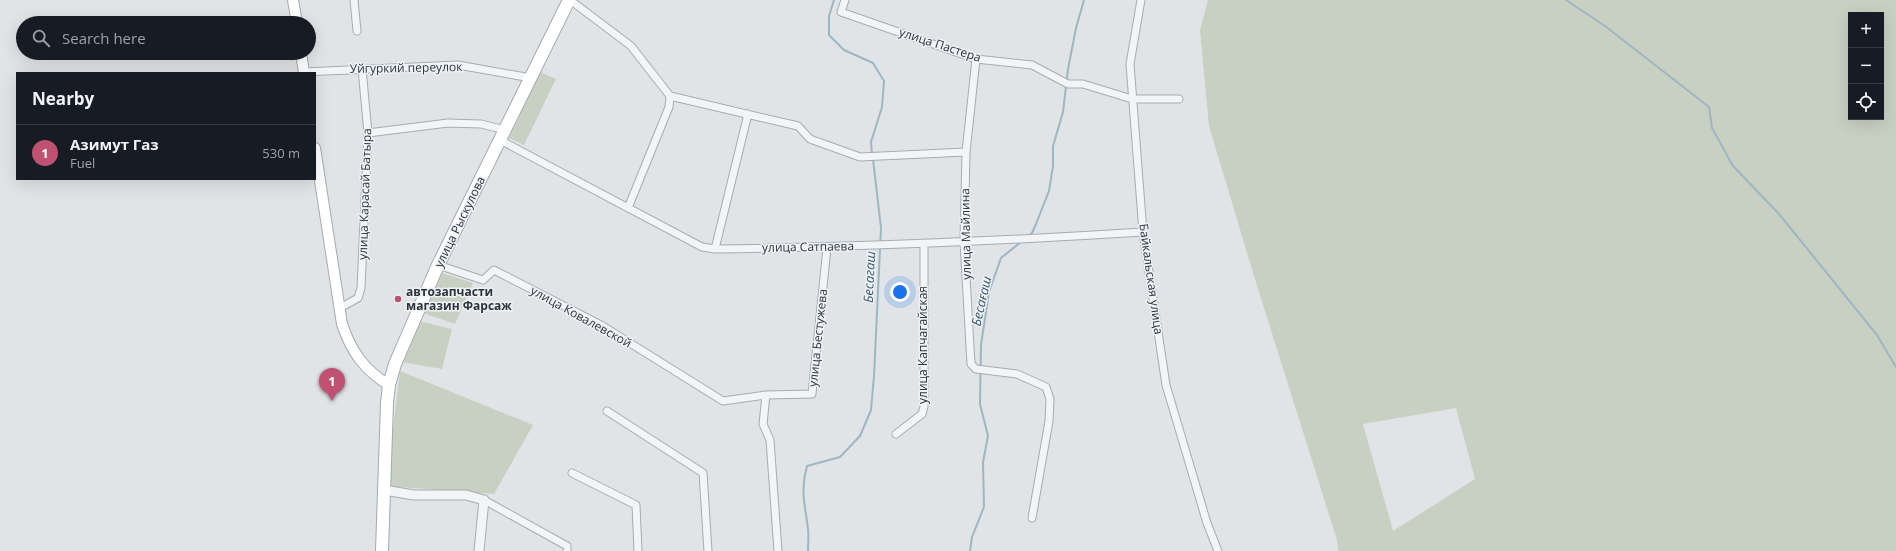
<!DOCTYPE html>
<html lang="en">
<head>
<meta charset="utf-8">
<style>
  body { margin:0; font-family:"Open Sans",sans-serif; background:#20242c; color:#f1f3f6 }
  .controls { position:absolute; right:12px; top:12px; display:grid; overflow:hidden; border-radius:0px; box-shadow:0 4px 16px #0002 }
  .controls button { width:36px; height:36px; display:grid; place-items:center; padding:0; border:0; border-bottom:1px solid #363941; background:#171b24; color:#f1f3f6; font:20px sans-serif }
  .you { position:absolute; left:900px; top:292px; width:14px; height:14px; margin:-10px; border:3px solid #fff; border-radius:50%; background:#1a73e8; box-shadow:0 0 0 6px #1a73e833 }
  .badge { display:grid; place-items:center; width:26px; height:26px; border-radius:50%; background:#bf5273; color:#fff; font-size:13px; font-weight:700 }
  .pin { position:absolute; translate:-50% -33px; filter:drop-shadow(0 1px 2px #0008) }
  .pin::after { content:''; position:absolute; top:21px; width:14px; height:12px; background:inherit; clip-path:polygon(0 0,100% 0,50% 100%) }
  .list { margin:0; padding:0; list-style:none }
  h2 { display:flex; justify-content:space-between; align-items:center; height:52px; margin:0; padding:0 16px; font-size:17px }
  h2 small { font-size:13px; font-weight:400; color:#9ea1a6 }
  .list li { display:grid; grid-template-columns:26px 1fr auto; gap:12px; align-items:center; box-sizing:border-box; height:56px; padding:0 16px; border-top:1px solid #363941 }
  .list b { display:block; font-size:15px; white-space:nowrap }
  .list p { margin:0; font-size:13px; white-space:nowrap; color:#9ea1a6 }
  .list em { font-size:13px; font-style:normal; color:#9ea1a6 }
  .icon { flex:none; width:22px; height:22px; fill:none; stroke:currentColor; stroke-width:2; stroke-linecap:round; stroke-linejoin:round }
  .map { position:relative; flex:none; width:1896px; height:551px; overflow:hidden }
  .search { position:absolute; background:#171b24; box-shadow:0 4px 16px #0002; left:16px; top:16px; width:300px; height:44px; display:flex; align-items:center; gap:10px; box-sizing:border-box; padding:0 14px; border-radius:22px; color:#9ea1a6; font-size:15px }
  .panel { position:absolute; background:#171b24; box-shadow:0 4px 16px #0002; left:16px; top:72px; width:300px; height:108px; border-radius:0px }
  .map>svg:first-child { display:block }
  .green { fill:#c8d0c2; fill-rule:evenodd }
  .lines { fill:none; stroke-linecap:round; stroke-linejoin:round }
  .stream { stroke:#9eb6c3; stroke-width:2 }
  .minor-casing { stroke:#a6acb1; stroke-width:9 }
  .tertiary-casing { stroke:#a6acb1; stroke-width:11 }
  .secondary-casing { stroke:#a6acb1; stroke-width:12 }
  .primary-casing { stroke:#a0aab1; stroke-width:14 }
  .minor { stroke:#f2f4f6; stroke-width:7 }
  .tertiary { stroke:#f2f4f6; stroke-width:9 }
  .secondary { stroke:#fff; stroke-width:10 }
  .primary { stroke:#fff; stroke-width:12 }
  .poi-dot { fill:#bf5273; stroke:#eff2f5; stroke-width:1.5 }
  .labels { text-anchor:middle; stroke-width:3; stroke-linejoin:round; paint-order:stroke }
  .street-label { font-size:12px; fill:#2a343d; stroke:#eff2f5 }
  .poi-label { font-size:12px; font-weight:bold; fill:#2a343d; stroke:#eff2f5; text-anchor:start }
  .water-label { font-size:13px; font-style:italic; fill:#39576c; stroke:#eff2f5 }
</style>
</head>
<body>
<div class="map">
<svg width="1896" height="551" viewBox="0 0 1896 551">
  <rect width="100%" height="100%" fill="#e0e4e7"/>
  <path class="green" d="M1208 0H1896V551H1338L1337 540 1254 276 1209 126 1200 30ZM1851 15H1881V117H1851ZM1456 408 1475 479 1393 531 1363 424Z
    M540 72 556 79 524 145 509 138Z
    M442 273 473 283 455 324 423 313Z
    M419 321 452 329 442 369 402 362Z
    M400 371 533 425 494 494 386 486Z"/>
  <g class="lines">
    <path class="stream" d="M834 0 829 16V35L844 50 873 63 884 81 882 107 871 142 872 155
      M1566 0 1605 26 1709 107 1712 128 1733 166 1779 214 1877 335 1896 367
      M1027 237 1032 233 1036 224 1049 191 1053 166V146L1063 112 1068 69 1076 28 1084 0
      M808 551C808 544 809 536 808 529 805 505 800 490 807 466L840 457 860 436 871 410 874 376 881 228 873 159
      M970 551 972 537 984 507 983 462 988 436 980 404 981 345 989 292 1001 258 1022 241"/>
    <g class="minor-casing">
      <path id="minor" d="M354 0 357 31
        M570 0 631 46 670 96 798 126 810 139 860 157 966 152
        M845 0 841 12 976 59 1032 65 1068 84H1083L1132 99H1179
        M1141 0 1130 64 1143 232 1166 385 1207 523 1218 551
        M976 59 966 152 964 242 971 364 976 369 1017 374 1046 387 1050 399 1049 421 1032 518
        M304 72 458 65 531 78
        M368 133 448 123 481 124 505 130
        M500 140 702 247 715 249C858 247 1000 241 1143 232
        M628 208 669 107 670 96
        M715 249 748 114
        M438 265 483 280 494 270 601 325 723 401 766 395
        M340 308 358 298 361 288 368 133 362 69
        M607 411 703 473 708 551
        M896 434 922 414 924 407V244
        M572 473 636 505 638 551
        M484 500 567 546V551
        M778 551 770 440 763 424 766 395 812 394 827 248"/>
    </g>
    <g class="tertiary-casing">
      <path id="tertiary" d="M384 490 414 495H466L484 500 479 551"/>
    </g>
    <g class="secondary-casing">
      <path id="secondary" d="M293 0 297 23
        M301 53 304 73
        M315 148 342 324C351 351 364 370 389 385"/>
    </g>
    <g class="primary-casing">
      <path id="primary" d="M382 551 387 403 389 385 395 364 438 265 569 0"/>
    </g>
    <use href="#minor" class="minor"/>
    <use href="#tertiary" class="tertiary"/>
    <use href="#secondary" class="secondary"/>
    <use href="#primary" class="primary"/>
  </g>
  <circle class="poi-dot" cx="398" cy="299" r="4"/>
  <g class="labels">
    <g class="street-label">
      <text transform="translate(940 45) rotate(18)" y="4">улица Пастера</text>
      <text transform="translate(406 68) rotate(-1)" y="4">Уйгуркий переулок</text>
      <text transform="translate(365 194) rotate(-88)" y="4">улица Карасай Батыра</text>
      <text transform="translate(460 222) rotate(-64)" y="4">улица Рыскулова</text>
      <text transform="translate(966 234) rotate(-91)" y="4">улица Майлина</text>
      <text transform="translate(808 247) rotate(-1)" y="4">улица Сатпаева</text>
      <text transform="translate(1151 279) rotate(82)" y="4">Байкальская улица</text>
      <text transform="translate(581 317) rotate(29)" y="4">улица Ковалевской</text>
      <text transform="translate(818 338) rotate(-84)" y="4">улица Бестужева</text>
      <text transform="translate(923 345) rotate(-90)" y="4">улица Капчагайская</text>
    </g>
    <g class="poi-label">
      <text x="406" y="296">автозапчасти<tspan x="406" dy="14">магазин Фарсаж</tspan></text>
    </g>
    <g class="water-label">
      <text transform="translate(869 277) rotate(-87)" y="5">Бесагаш</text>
      <text transform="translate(981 301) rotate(-77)" y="5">Бесағаш</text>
    </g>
  </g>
</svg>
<div class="controls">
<button>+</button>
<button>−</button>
<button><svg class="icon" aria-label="locate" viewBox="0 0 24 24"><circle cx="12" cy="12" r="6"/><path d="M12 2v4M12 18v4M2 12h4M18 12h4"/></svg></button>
</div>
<div class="you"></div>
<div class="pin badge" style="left:332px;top:401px">1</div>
<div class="search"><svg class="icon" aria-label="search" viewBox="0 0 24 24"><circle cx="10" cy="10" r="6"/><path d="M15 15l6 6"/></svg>Search here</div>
<section class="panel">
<h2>Nearby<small></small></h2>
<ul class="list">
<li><span class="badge">1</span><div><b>Азимут Газ</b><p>Fuel</p></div><em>530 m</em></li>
</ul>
</section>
</div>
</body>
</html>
